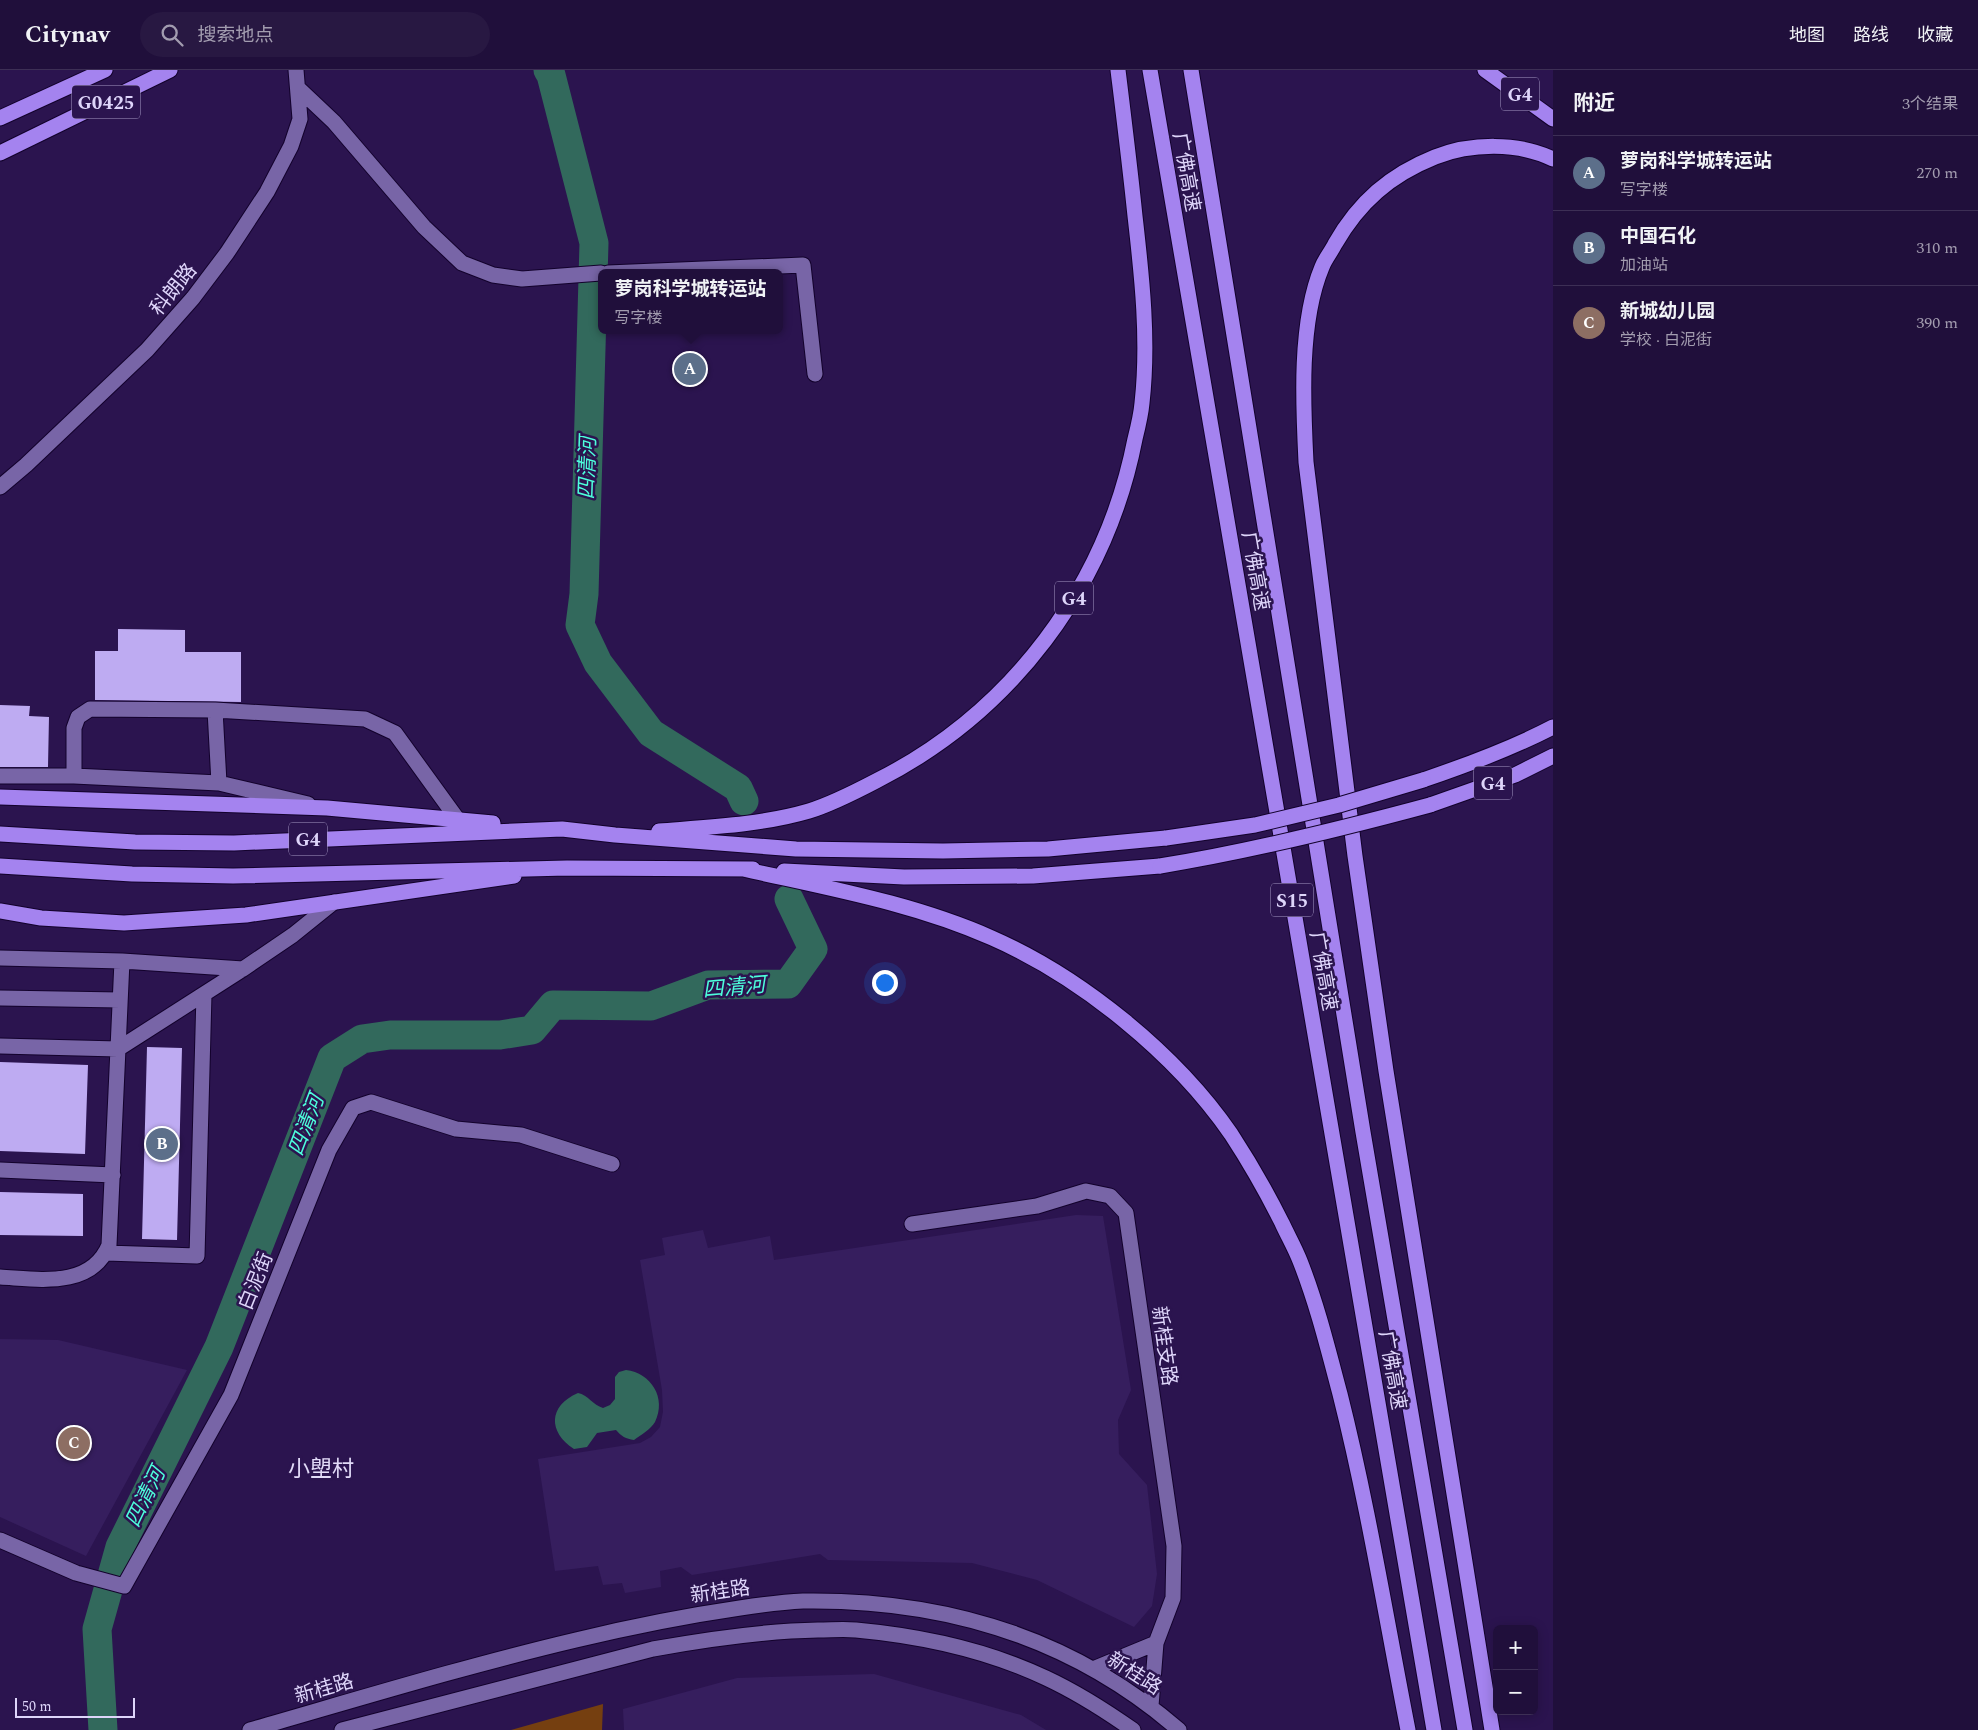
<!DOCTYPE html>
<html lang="zh">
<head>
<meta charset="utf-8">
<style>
  body { margin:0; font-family:Spectral,"Noto Sans SC",serif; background:#281842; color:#f1f3f6 }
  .controls { position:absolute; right:15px; bottom:15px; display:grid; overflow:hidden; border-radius:8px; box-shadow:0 2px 12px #0003 }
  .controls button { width:45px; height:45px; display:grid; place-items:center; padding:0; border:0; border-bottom:1px solid #3d2f55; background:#200f3b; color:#f1f3f6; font:25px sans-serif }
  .scale { position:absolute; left:15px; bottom:12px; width:120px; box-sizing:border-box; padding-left:5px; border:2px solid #ded5fa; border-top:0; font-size:14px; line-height:18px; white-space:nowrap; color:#ded5fa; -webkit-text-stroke:4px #2b144f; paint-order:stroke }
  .you { position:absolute; left:884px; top:912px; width:18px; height:18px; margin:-12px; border:4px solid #fff; border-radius:50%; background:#1a73e8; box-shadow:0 0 0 8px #1a73e833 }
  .badge { display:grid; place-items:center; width:32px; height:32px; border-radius:50%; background:#b2c34c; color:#fff; font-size:16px; font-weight:700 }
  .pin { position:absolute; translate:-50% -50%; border:2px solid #fff; box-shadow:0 1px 5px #0006 }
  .popup { position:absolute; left:598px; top:199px; width:185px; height:65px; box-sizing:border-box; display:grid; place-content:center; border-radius:8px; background:#200f3b; filter:drop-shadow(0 1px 4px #0005); font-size:16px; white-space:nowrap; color:#a29caf }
  .popup b { font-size:19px; color:#f1f3f6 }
  .popup::after { content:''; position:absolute; left:50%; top:100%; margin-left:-10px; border:10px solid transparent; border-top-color:#200f3b }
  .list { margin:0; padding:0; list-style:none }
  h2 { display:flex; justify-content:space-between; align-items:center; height:65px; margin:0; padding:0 20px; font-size:21px }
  h2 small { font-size:16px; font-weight:400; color:#a29caf }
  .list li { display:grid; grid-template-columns:32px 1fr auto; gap:15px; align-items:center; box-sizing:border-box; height:75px; padding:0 20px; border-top:1px solid #3d2f55 }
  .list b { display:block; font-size:19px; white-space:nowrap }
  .list p { margin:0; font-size:16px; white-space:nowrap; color:#a29caf }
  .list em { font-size:16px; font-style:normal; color:#a29caf }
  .icon { flex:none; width:28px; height:28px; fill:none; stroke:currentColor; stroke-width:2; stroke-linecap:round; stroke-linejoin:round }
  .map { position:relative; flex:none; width:1553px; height:1660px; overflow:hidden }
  header { display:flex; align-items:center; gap:30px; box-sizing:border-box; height:70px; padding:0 25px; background:#200f3b; border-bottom:1px solid #3d2f55 }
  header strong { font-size:24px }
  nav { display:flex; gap:28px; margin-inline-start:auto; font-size:18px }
  .search { width:350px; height:45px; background:#281842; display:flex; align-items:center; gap:12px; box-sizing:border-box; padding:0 18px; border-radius:28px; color:#a29caf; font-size:19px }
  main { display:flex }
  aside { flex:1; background:#200f3b }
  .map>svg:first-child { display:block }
  .built { fill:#361e5e }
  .forest { fill:#753f10 }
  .water { fill:#32695c }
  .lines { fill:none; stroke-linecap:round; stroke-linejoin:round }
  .river { stroke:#32695c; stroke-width:29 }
  .building { fill:#beabf2 }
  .minor-casing { stroke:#13022c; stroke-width:17 }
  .highway-casing { stroke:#13022c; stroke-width:17 }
  .minor { stroke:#7865a7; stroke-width:15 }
  .highway { stroke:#a483ef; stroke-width:15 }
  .highway-bridge-casing { stroke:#13022c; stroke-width:17; stroke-linecap:butt }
  .highway-bridge { stroke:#a483ef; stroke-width:15 }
  .labels { text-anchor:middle; stroke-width:5; stroke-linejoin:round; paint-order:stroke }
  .shield { fill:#2b144f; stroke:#a89bc7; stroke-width:1 }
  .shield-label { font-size:19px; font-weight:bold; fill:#ded5fa }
  .street-label { font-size:20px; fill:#ded5fa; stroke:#2b144f }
  .water-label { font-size:21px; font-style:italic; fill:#4dfedb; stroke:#2b144f }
  .quarter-label { font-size:22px; fill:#e2dbf8; stroke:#2b144f }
</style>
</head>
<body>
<header>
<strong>Citynav</strong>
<div class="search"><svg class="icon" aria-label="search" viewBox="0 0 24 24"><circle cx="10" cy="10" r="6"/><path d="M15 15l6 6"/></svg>搜索地点</div>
<nav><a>地图</a><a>路线</a><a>收藏</a></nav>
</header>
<main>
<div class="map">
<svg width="1553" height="1660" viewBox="0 0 1553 1660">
  <rect width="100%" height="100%" fill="#2b144f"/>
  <path class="built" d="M1076 1145 1103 1146 1131 1320 1118 1350 1119 1384 1147 1415 1157 1504 1152 1536 1134 1557 1037 1510 972 1493 828 1490 820 1484 692 1505 681 1497 660 1501 661 1517 625 1523 622 1513 603 1515 598 1496 555 1501 538 1389 640 1373 651 1367 660 1357 663 1342 662 1320 640 1190 665 1185 662 1168 703 1160 708 1178 770 1166 774 1190Z
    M0 1269 58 1270 187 1300 86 1486 0 1447Z
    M874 1604 1021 1645 1046 1660H624L623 1639 737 1608Z"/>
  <path class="forest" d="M603 1634 602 1660H511Z"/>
  <path class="water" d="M626 1300C651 1303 667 1328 655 1352 651 1359 641 1365 634 1370 626 1369 621 1366 616 1360L597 1363 587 1377 574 1379C548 1362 548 1336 578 1323 588 1325 593 1335 603 1338L610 1335 615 1329V1307L619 1302Z"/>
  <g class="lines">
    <path class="river" d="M548 0 551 5 594 173 584 524 580 555 598 593 651 663 738 718 744 731
      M103 1660 97 1559 120 1477 219 1277 332 988 362 969 390 965H500L532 960 553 935 651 936 708 915 788 914 813 879 789 829"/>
  </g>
  <path class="building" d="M118 559 185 560V582H241V632L95 630V581H118Z
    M0 635 30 636 29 646 49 647 48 697H0Z
    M147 977 182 978 177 1170 142 1169Z
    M0 992 88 995 85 1084 0 1081Z
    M0 1122 83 1124V1166L0 1165Z"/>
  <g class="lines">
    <g class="minor-casing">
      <path id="minor" d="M298 18 334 52 424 157 462 193 493 205 522 209 601 203
        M608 203 803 195 815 304
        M0 417 26 395 147 280 193 228 227 183 267 122 291 76 300 49 296 0
        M215 640 219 713
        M0 706H74L219 713 308 734
        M74 706V658L78 647 90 639 215 640 365 649 395 663 458 750
        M0 888 122 891 243 899
        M0 928 120 930
        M0 976 118 979 243 899 293 865 334 832
        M0 1100 113 1105
        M912 1154 1037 1136 1086 1121 1110 1126 1126 1143 1174 1476 1173 1528 1156 1573 1151 1636
        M106 1183 197 1186 204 924
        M0 1207C38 1209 91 1219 109 1175L122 891
        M0 1470 76 1503 124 1516 231 1325 329 1080 353 1038 371 1032 456 1059 521 1065 612 1094
        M1093 1599 1156 1573
        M250 1660C358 1629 466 1596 576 1570 630 1557 685 1546 740 1538 760 1535 782 1532 803 1531 943 1529 1072 1567 1179 1660
        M342 1660 653 1579C708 1569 762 1561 818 1560 831 1560 844 1559 856 1560 921 1566 987 1580 1046 1608 1076 1622 1106 1641 1133 1660"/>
    </g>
    <g class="highway-casing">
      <path id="highway" d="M1150 0 1434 1660
        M1191 0 1363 1062 1465 1660
        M1485 0 1553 49
        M0 48 105 0
        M0 83 170 0
        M1423 710C1467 695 1511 679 1553 657
        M0 727 327 738 493 753
        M1430 735 1515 705 1553 686
        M659 761C710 757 761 755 809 741 832 734 855 722 876 711 1011 643 1106 517 1135 369 1138 357 1141 345 1142 333 1149 271 1142 207 1135 146 1130 97 1124 49 1118 0
        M0 764 135 772 234 773 562 759 615 765 796 779 943 781 1048 779 1166 768
        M0 796 132 804 233 806 567 798 753 799
        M743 799C827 818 913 833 992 868 1081 907 1176 984 1231 1064 1250 1093 1267 1123 1282 1153 1288 1166 1295 1178 1300 1191 1317 1234 1328 1279 1340 1324 1368 1435 1386 1548 1408 1660
        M784 801 904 807 1033 806 1160 796
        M0 841 41 848 124 853 246 845 514 806
        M1492 1660 1386 1001 1355 786 1306 392C1303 333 1299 252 1322 197 1325 189 1331 182 1335 174 1359 132 1390 105 1435 87 1471 73 1518 72 1553 89"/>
    </g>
    <use href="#minor" class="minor"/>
    <use href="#highway" class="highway"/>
    <g class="highway-bridge-casing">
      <path id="highway-bridge" d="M1166 768 1255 755 1339 735 1423 710
        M1160 796C1252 781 1341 759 1430 735"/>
    </g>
    <use href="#highway-bridge" class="highway-bridge"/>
  </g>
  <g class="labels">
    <g class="shield">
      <rect x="1501" y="7.5" width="38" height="33" rx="4"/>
      <rect x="72" y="15.5" width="68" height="33" rx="4"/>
      <rect x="1055" y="511.5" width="38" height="33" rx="4"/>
      <rect x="1474" y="696.5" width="38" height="33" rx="4"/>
      <rect x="289" y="752.5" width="38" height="33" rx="4"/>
      <rect x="1271" y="813.5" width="42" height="33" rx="4"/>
    </g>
    <g class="shield-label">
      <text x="1520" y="31">G4</text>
      <text x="106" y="39">G0425</text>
      <text x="1074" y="535">G4</text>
      <text x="1493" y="720">G4</text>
      <text x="308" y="776">G4</text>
      <text x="1292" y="837">S15</text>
    </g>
    <g class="street-label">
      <text transform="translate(1187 102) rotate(80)" y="7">广佛高速</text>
      <text transform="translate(173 219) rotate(-51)" y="7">科朗路</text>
      <text transform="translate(1256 501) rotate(80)" y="7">广佛高速</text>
      <text transform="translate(1324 901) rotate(80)" y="7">广佛高速</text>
      <text transform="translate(255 1211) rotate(-68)" y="7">白泥街</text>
      <text transform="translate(1165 1276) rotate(82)" y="7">新桂支路</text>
      <text transform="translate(1393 1300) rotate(80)" y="7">广佛高速</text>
      <text transform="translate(720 1521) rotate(-8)" y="7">新桂路</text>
      <text transform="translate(1135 1603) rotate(33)" y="7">新桂路</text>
      <text transform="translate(324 1618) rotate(-16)" y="7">新桂路</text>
    </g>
    <g class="water-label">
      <text transform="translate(587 398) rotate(-88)" y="7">四清河</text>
      <text transform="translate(734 917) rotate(-5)" y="7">四清河</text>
      <text transform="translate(306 1055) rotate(-69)" y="7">四清河</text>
      <text transform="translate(145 1427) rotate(-64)" y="7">四清河</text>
    </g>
    <g class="quarter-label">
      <text x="321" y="1406">小塱村</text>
    </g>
  </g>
</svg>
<div class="controls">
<button>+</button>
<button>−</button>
</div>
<div class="scale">50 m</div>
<div class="you"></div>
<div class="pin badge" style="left:690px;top:299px;background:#5c6f8a">A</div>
<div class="popup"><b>萝岗科学城转运站</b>写字楼</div>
<div class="pin badge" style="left:162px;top:1074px;background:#5c6f8a">B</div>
<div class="pin badge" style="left:74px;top:1373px;background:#8d6e63">C</div>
</div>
<aside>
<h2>附近<small>3个结果</small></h2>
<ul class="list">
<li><span class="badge" style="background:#5c6f8a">A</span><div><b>萝岗科学城转运站</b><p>写字楼</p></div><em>270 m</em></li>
<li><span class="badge" style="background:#5c6f8a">B</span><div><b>中国石化</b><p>加油站</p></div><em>310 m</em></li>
<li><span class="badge" style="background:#8d6e63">C</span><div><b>新城幼儿园</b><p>学校 · 白泥街</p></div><em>390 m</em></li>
</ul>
</aside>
</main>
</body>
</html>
